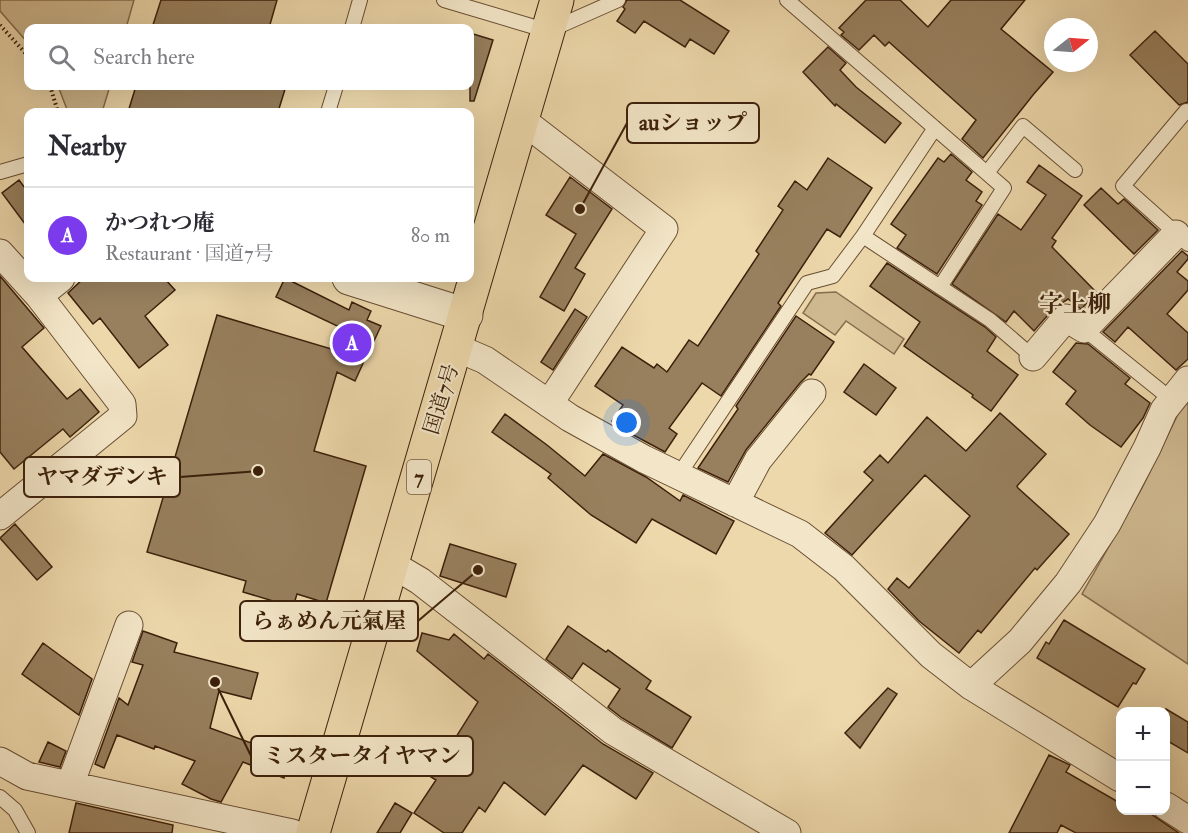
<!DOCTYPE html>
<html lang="en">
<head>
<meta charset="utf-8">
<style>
  body { margin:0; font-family:"IM FELL Double Pica","Noto Serif JP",serif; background:#f2f2f3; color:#2b2b33 }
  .controls { position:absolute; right:18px; bottom:18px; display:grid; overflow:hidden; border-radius:12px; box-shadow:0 6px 24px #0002 }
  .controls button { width:54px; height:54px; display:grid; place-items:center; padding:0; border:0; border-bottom:2px solid #e1e1e2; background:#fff; color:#2b2b33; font:30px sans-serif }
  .compass { position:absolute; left:1044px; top:18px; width:54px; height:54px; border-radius:50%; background:#fff; box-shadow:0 6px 24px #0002; rotate:73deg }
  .you { position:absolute; left:627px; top:423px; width:21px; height:21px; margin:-15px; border:4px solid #fff; border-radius:50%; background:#1a73e8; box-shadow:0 0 0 9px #1a73e833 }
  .badge { display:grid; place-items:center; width:39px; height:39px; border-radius:50%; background:#7c3aed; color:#fff; font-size:20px; font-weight:700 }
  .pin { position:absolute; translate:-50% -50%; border:3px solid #fff; box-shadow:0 2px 6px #0006 }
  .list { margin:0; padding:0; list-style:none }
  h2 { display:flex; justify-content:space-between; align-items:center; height:78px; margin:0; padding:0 24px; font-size:26px }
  h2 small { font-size:20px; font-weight:400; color:#7c7c81 }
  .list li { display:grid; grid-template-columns:39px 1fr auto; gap:18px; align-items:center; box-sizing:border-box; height:96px; padding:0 24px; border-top:2px solid #e1e1e2 }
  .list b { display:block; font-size:22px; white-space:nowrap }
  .list p { margin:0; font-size:20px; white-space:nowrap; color:#7c7c81 }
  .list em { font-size:20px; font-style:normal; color:#7c7c81 }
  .icon { flex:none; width:33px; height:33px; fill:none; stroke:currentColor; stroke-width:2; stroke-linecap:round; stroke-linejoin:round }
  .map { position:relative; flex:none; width:1188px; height:833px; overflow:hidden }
  .search { position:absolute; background:#fff; box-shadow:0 6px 24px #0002; left:24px; top:24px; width:450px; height:66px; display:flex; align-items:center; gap:15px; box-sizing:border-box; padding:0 21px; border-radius:12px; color:#7c7c81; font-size:22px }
  .panel { position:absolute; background:#fff; box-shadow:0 6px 24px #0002; left:24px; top:108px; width:450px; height:174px; border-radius:12px }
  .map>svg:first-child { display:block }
  .green { fill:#cfb990; stroke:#866c4e; stroke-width:1.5 }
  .building { fill:#98805e; stroke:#3c200b; stroke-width:1.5 }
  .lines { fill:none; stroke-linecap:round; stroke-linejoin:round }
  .service-casing { stroke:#684e33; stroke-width:16 }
  .minor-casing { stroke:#684e33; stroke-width:29 }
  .tertiary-casing { stroke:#684e33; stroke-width:35 }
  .trunk-casing { stroke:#3c200b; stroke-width:35 }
  .path { stroke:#3c200b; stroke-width:4; stroke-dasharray:1.5 3; stroke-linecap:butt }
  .service { stroke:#f3e6c8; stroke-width:14 }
  .minor { stroke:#f3e6c8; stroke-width:27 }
  .tertiary { stroke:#f3e6c8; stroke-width:33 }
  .trunk { stroke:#edd8ab; stroke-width:33 }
  .labels { text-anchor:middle; stroke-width:4.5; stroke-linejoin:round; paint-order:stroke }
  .shield { fill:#f3e6c8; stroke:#735b44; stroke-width:1.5 }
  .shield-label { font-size:20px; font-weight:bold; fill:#3c200b }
  .street-label { font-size:21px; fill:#3c200b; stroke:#f3e6c8 }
  .quarter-label { font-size:24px; font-weight:bold; fill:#3c200b; stroke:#f3e6c8 }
  .leader { fill:none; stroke:#3c200b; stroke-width:2 }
  .callout-dot { fill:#3c200b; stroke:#f3e6c8; stroke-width:2 }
  .callout { fill:#f3e6c8; stroke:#3c200b; stroke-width:2 }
  .callout-label { font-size:22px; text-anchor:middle; font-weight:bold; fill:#3c200b }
</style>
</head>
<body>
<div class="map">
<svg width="1188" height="833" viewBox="0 0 1188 833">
  <rect width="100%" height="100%" fill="#edd8ab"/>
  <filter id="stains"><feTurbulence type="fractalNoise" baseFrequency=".00333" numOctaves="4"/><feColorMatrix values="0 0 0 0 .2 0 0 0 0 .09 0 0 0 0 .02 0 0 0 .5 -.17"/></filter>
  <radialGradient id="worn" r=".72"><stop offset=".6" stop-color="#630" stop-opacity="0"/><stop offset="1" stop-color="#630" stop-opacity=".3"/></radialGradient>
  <path class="green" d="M0 0H134L126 28H28V43L0 11Z
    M58 86H110L102 112H68Z
    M836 292 904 339 894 354 846 321 835 335 803 313 816 293Z
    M1188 401V664L1082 594 1142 488 1181 408Z"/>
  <path class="building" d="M161 0H277L269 28H152Z
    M627 0H680L729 31 714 54 690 39 685 47 644 21 635 33 617 21 625 9 623 7Z
    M866 0H900L928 27 951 0H1025L1001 29 1053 72 1033 95 983 158 962 139 976 120 889 42 885 46 874 35 859 50 841 35 844 32 839 28Z
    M1155 31 1188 64V102L1179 105 1130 55Z
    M470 33 493 40 474 101H470Z
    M828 47 846 63 840 70 856 87 901 123 885 143 836 104 835 106 803 72Z
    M136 86H286L278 112H128Z
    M951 154 972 172 966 180 982 192 976 201 982 205 937 274 897 248 906 235 891 224 938 158 944 162Z
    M828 158 872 188 840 237 827 229 778 303 781 306 721 396 702 383 669 428 677 434 665 452 624 430 612 421 623 405 595 386 622 347 654 368 657 364 667 372 689 340 698 346 759 254 756 251 783 210 778 206 795 181 807 190Z
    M1039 165 1082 196 1052 238 1056 241 1052 247 1097 293 1081 309 1068 299 1054 308 1034 331 1014 311 1006 322 952 284 998 214 1021 230 1046 195 1027 182Z
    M570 177 612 209 575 268 585 274 564 311 540 297 576 234 546 215Z
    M19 180 28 192V228L2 193Z
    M1101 188 1118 204 1124 199 1158 230 1134 254 1084 205Z
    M1182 251 1188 256V259L1177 272 1188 281V290L1167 314 1188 333V359L1176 370 1128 327 1115 342 1103 332Z
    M887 263 985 327 996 337 987 351 1018 375 991 411 972 397 973 395 904 346 920 322 870 286Z
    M0 276 44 328 22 347 67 399 80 389 99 412 70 437 63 429 14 469 0 452Z
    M84 278H164L175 290 145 316 168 345 139 368 100 318 93 324 68 293Z
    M285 278 349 310 352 302 371 311 367 320 381 326 373 343 276 297Z
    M575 309 587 317 553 370 541 362Z
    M217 315 365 359 355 381 337 372 314 451 366 466 326 603 297 594 293 607 243 592 246 581 147 552Z
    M796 316 834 342 811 375 809 374 800 383 746 450 728 482 698 468 738 409 736 406Z
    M1076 343 1088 344 1130 378 1125 384 1150 403 1143 418 1121 447 1090 425 1066 404 1076 391 1053 372Z
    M864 364 896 388 876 415 844 392Z
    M1000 413 1046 454 1017 486 1018 488 1069 534 1037 570 1035 568 981 633 978 630 959 653 919 621 888 589 897 578 909 588 970 516 925 475 852 555 825 533 873 480 864 472 880 455 888 463 927 417 966 451Z
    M505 414 547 445 585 476 603 454 646 477 680 501 683 495 734 521 716 554 652 519 636 543 591 515 548 478 551 474 492 432Z
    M15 524 52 567 37 580 0 538Z
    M450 544 516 564 506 597 440 576Z
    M1064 620 1145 669 1136 684 1133 683 1118 707 1037 658 1046 642 1049 644Z
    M568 626 606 652 608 650 651 681 646 689 691 717 672 748 622 718 608 707 620 689 583 663 572 679 546 659Z
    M143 631 177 643 174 652 258 673 251 699 219 691 210 728 290 757 284 778 243 762 221 802 211 799 182 784 195 761 155 746 154 749 117 735 104 768 95 764 119 698 128 705 143 665 132 662Z
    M422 633 449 640 454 634 484 659 488 654 603 744 653 773 636 799 583 765 545 815 504 782 485 812 479 807 462 833H444L414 813 436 780 431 777 478 702 417 651Z
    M43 643 92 679 79 715 22 674Z
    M888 688 897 694 860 748 845 733Z
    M1166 709 1188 722V753L1166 740Z
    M48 742 66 751 60 767 39 762Z
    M1049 755 1070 765 1066 772 1120 803V810H1145L1179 833H1076L1061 825 1057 833H1009Z
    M76 803 173 825 172 833H69Z
    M395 803 412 813 400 833H377Z"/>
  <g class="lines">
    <g class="service-casing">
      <path id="service" d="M444 0 548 31 618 0
        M787 0 1004 188 940 287
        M352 28 360 0
        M1186 111 1123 186 1188 244
        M328 112 336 86
        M0 172 28 164
        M987 173 1023 126 1075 170
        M863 236 935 128
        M1084 329 1172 400
        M678 476 807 283 833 276 863 236 990 320 1033 357
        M0 797 15 810 28 833"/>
    </g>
    <g class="minor-casing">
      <path id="minor" d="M522 120 664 229 549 404
        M0 253 39 296
        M457 348 485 360 570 418 644 459 800 534 844 568 931 655 971 686 1120 778
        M1033 357 1066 318 1084 329 1176 234
        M735 503 758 460 812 393
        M0 516 123 416 122 404 39 296 61 278
        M393 565 420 581 613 731 787 833
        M971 686 1020 641 1068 583 1107 524 1147 448 1164 410 1188 380
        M0 761 27 776 292 833
        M70 785 129 625
        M1166 806 1188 820"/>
    </g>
    <g class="tertiary-casing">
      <path id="tertiary" d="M349 278 466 315"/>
    </g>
    <g class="trunk-casing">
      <path id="trunk" d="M313 833 557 0"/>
    </g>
    <path class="path" d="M0 25 28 56
      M50 86 58 112"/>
    <use href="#service" class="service"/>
    <use href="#minor" class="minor"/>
    <use href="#tertiary" class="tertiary"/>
    <use href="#trunk" class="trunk"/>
  </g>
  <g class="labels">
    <rect class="shield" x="407" y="460" width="24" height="34" rx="4.5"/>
    <g class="shield-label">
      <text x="419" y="484">7</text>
    </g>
    <g class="street-label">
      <text transform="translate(441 399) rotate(-73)" y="7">国道7号</text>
    </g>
    <g class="quarter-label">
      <text x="1075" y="312">字上柳</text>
    </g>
  </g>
  <path class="leader" d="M580 209L627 123M258 471L180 477M478 570L418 621M215 682L251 756"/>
  <g class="callout-dot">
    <circle cx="580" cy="209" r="6"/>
    <circle cx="258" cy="471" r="6"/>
    <circle cx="478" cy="570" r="6"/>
    <circle cx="215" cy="682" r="6"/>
  </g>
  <g class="callout">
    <rect x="627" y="103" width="132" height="40" rx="6"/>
    <rect x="24" y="457" width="156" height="40" rx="6"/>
    <rect x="240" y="601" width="178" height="40" rx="6"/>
    <rect x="251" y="736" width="222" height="40" rx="6"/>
  </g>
  <g class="callout-label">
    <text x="693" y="130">auショップ</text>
    <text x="102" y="484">ヤマダデンキ</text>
    <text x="329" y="628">らぁめん元氣屋</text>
    <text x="362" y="763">ミスタータイヤマン</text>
  </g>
  <rect width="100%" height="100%" filter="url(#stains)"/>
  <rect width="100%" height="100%" fill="url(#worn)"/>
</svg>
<div class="controls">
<button>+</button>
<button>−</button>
</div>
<svg class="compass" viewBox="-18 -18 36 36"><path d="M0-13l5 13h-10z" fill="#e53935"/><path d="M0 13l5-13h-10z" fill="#7c7c81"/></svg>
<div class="you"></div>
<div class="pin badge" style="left:352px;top:343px">A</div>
<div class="search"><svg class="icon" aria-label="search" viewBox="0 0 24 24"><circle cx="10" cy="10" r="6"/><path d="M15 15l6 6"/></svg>Search here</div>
<section class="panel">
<h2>Nearby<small></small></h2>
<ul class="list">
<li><span class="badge">A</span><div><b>かつれつ庵</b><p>Restaurant · 国道7号</p></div><em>80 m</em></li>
</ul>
</section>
</div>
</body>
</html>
